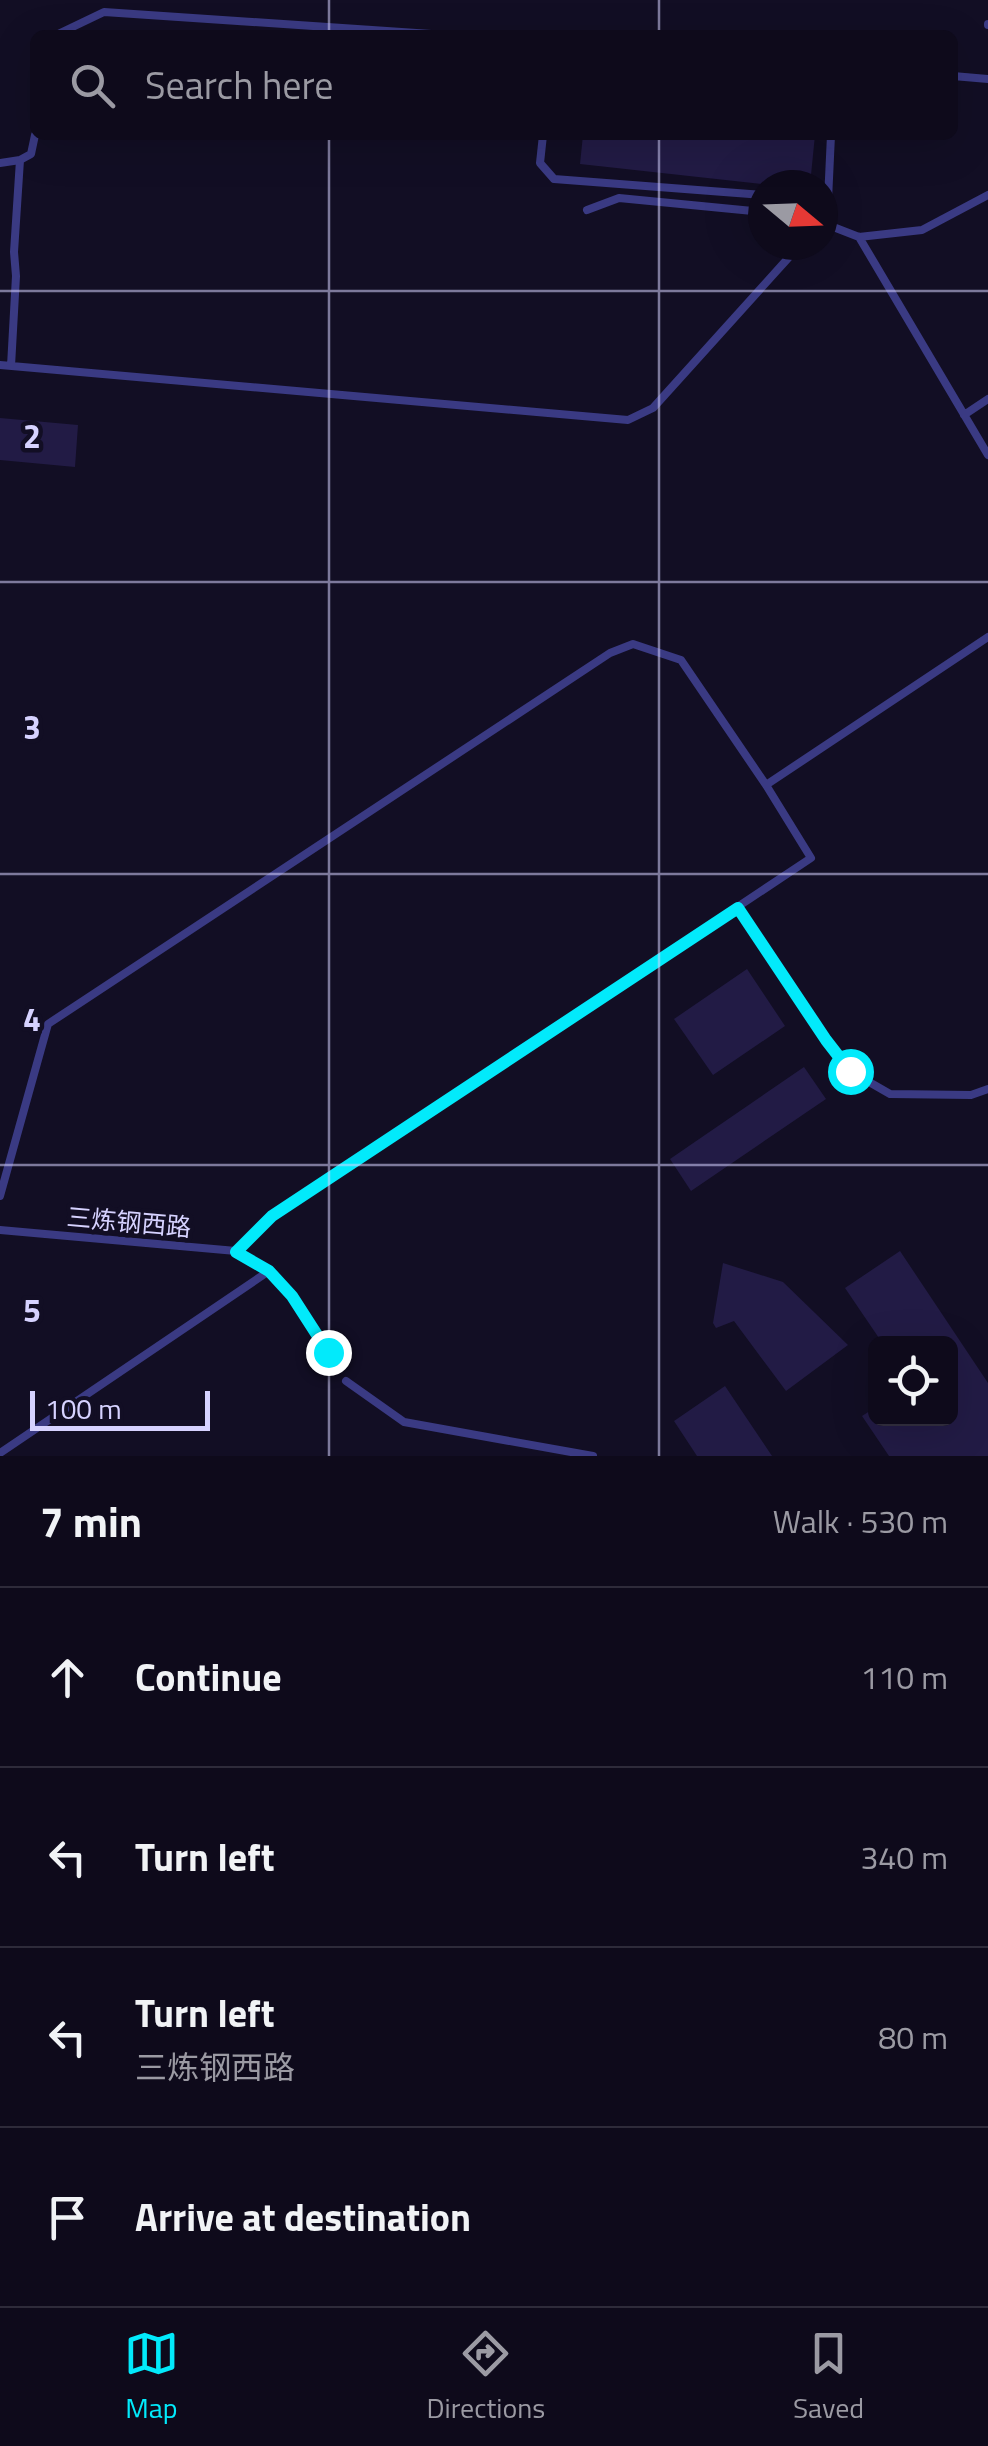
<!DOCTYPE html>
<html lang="en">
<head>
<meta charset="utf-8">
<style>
  body { margin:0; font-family:"Titillium Web","Noto Sans SC",sans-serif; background:#1c1828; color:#f1f3f6 }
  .controls { position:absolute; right:30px; bottom:30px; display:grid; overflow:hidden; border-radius:15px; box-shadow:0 10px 40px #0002 }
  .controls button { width:90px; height:90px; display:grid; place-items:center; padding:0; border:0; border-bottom:2px solid #2e2b3a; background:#0e0a1b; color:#f1f3f6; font:50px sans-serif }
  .compass { position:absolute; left:748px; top:170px; width:90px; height:90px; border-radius:50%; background:#0e0a1b; box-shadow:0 10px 40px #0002; rotate:109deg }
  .scale { position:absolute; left:30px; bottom:25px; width:180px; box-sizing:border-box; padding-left:10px; border:5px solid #d6d2ff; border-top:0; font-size:28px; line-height:35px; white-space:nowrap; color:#d6d2ff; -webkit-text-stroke:8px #120e24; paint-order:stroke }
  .stop { position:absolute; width:30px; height:30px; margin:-22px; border:8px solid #02eafb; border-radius:50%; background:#fff }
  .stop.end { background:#02eafb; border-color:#fff; box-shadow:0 2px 10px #0008 }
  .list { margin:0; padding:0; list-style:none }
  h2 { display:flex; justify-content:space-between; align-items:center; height:130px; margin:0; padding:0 40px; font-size:42px }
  h2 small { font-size:32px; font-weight:400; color:#9b9aa3 }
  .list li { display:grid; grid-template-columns:65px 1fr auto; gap:30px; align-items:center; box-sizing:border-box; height:180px; padding:0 40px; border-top:2px solid #2e2b3a }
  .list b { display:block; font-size:38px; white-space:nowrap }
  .list p { margin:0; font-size:32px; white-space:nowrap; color:#9b9aa3 }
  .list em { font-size:32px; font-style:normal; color:#9b9aa3 }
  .icon { flex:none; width:55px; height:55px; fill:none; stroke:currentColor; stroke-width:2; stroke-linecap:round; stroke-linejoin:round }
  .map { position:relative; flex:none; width:988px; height:1456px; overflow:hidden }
  .search { position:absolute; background:#0e0a1b; box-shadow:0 10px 40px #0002; left:30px; right:30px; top:30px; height:110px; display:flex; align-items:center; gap:25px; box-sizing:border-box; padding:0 35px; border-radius:15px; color:#9b9aa3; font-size:38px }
  .sheet { height:850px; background:#0e0a1b }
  nav { display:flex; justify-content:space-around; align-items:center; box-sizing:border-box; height:140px; border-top:2px solid #2e2b3a; background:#0e0a1b; font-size:28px; color:#9b9aa3 }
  nav a { display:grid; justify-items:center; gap:5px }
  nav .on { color:#02eafb }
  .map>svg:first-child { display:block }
  .building { fill:#221b45 }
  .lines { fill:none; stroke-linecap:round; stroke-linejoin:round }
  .lane { stroke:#3a3a83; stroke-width:8 }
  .route { stroke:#02eafb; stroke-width:12 }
  .grid { fill:none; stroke:#d6d2ff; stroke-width:2.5; stroke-opacity:0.55 }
  .labels { text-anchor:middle; stroke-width:9; stroke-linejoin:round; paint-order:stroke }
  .street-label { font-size:25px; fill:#d6d2ff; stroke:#120e24 }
  .grid-label { font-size:32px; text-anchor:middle; font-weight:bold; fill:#d6d2ff; stroke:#120e24; stroke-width:9; stroke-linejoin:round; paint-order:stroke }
</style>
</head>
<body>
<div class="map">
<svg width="988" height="1456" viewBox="0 0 988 1456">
  <rect width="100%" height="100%" fill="#120e24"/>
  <path class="building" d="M583 135H815L810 185H770L580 164Z
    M0 418 78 425 75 467 0 460Z
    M747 969 785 1026 713 1075 674 1019Z
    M804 1067 826 1099 691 1191 670 1159Z
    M900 1251 988 1383V1456H889L862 1416 876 1407V1418H950V1344H883L845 1288Z
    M723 1263 783 1282 848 1345 786 1391 734 1321 716 1328 713 1323Z
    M725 1386 772 1456H697L674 1421Z"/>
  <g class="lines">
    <path class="lane" d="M988 24V25
      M56 35 104 12 446 35
      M953 76 988 79
      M543 135 540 163 554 179 763 195
      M0 163 20 160 31 154 35 135
      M587 210 619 198 763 212
      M823 216 828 200 831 135
      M823 223 859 237 922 230 988 195
      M859 237 988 455
      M0 365 628 420 653 408 800 245
      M11 366 16 276 14 252 20 160
      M964 415 988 399
      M766 785 988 637
      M738 907 826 1040 850 1071 890 1094 971 1095 988 1089
      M0 1196 48 1024 610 653 633 644 681 660 766 785 811 858 272 1217 236 1251
      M0 1230 236 1251 269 1271 292 1296 328 1352
      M346 1381 404 1422 593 1456
      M0 1453 269 1271"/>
  </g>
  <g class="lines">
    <path class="route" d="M328 1352 292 1296 269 1271 236 1252 272 1216 738 908 826 1040 850 1071"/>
  </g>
  <path class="grid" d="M329 0V35M659 0V35M329 135V1456M659 135V1456M0 291H988M0 582H988M0 874H988M0 1165H988"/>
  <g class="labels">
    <g class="street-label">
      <text transform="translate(129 1222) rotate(5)" y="9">三炼钢西路</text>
    </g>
  </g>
  <g class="grid-label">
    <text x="32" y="448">2</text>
    <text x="32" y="739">3</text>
    <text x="32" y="1031">4</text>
    <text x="32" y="1322">5</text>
  </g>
</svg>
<div class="controls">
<button><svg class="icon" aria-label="locate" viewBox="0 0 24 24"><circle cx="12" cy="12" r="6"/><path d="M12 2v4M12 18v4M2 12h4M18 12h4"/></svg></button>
</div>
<svg class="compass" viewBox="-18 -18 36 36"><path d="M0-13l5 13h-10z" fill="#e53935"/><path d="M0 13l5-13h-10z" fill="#9b9aa3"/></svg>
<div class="scale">100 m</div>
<div class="stop" style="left:850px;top:1071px"></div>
<div class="stop end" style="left:328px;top:1352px"></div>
<div class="search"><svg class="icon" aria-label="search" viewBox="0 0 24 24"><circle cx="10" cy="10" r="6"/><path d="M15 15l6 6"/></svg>Search here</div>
</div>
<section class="sheet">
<h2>7 min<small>Walk · 530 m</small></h2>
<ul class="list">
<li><svg class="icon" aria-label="ahead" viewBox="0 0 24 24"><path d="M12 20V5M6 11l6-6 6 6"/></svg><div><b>Continue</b></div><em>110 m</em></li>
<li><svg class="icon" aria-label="left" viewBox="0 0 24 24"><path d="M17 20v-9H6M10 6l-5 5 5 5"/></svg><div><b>Turn left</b></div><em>340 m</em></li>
<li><svg class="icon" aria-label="left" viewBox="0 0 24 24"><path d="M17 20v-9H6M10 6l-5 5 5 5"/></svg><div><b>Turn left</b><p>三炼钢西路</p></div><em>80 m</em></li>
<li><svg class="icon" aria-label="arrive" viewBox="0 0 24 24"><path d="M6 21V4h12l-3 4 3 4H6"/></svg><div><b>Arrive at destination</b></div></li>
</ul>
</section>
<nav>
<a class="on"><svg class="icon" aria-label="map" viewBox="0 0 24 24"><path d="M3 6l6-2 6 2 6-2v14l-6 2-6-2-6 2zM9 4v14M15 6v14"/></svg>Map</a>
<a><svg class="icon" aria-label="directions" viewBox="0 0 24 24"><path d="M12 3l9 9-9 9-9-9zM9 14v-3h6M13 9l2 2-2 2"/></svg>Directions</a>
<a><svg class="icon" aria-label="saved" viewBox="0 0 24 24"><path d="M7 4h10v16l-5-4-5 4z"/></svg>Saved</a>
</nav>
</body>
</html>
